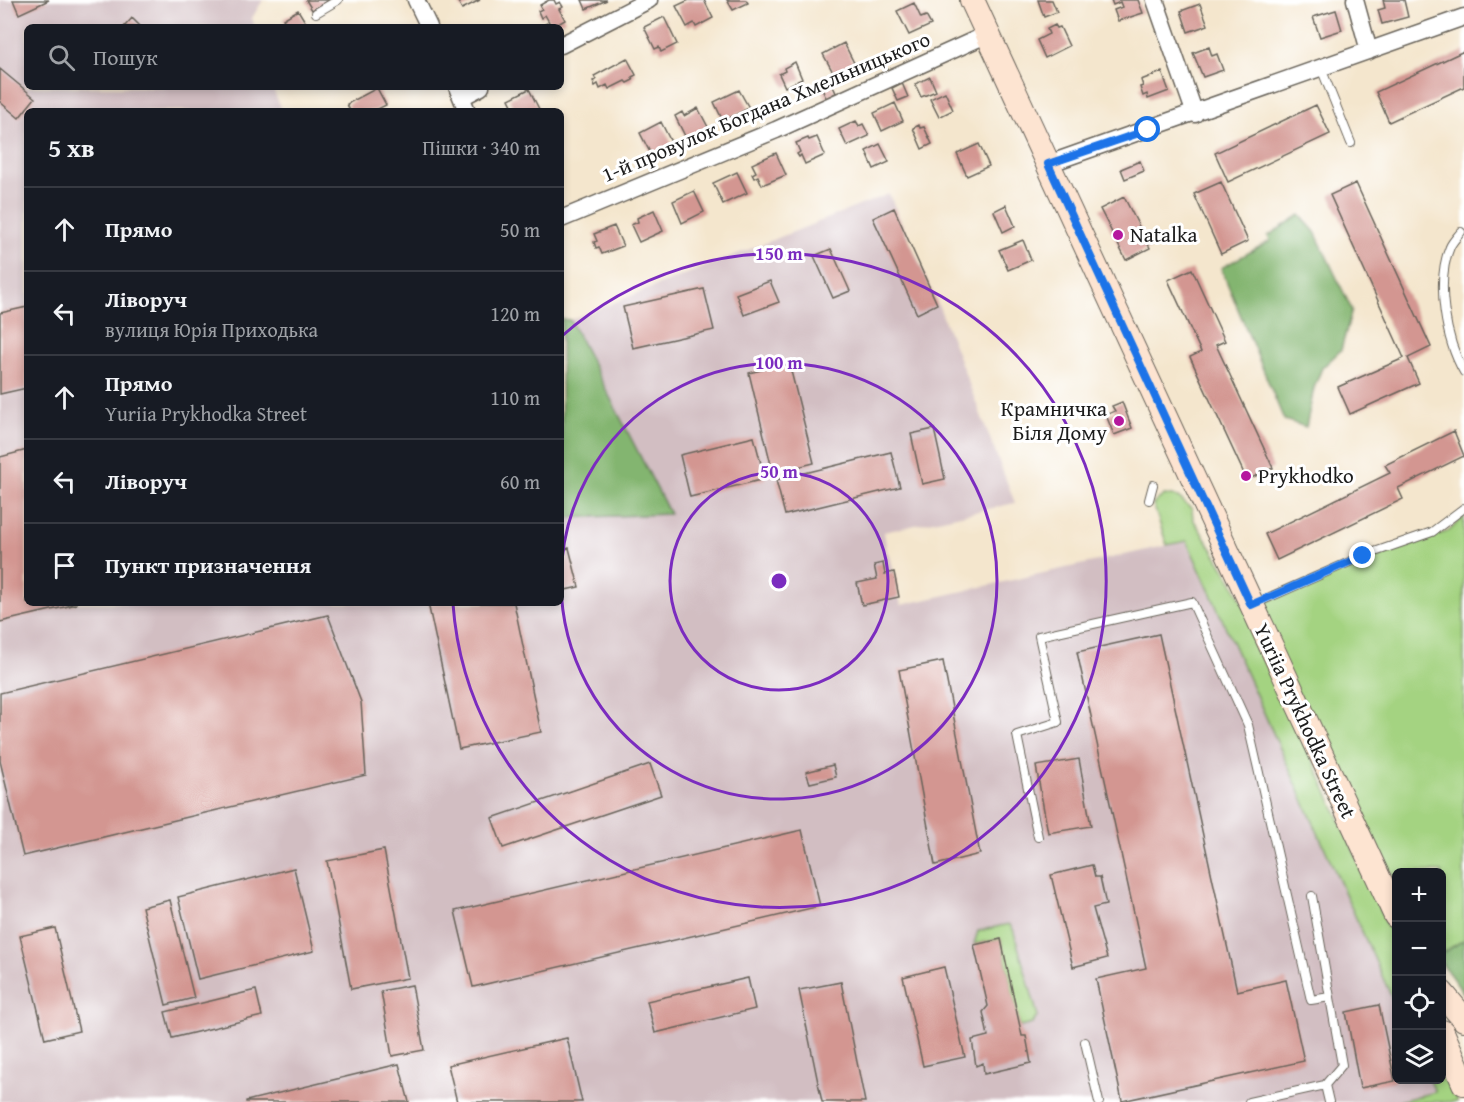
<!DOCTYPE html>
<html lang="uk">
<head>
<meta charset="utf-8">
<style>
  body { margin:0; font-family:"Gentium Book Plus",serif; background:#20242c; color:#f1f3f6 }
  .controls { position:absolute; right:18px; bottom:18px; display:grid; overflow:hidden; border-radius:9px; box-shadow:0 3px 9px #0003 }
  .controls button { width:54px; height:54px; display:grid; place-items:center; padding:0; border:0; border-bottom:2px solid #363941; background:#171b24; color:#f1f3f6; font:30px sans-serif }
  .stop { position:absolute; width:18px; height:18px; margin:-14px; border:4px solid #1a73e8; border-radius:50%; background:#fff }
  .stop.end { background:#1a73e8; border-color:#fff; box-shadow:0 2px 6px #0008 }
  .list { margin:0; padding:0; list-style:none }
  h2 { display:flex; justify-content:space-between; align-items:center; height:78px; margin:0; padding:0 24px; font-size:26px }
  h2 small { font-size:20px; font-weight:400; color:#9ea1a6 }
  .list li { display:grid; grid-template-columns:39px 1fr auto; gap:18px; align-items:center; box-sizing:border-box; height:84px; padding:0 24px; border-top:2px solid #363941 }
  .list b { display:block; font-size:22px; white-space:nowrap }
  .list p { margin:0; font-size:20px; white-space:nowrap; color:#9ea1a6 }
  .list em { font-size:20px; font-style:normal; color:#9ea1a6 }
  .icon { flex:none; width:33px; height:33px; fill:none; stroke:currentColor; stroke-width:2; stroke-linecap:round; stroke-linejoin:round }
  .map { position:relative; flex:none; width:1464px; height:1102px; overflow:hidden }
  .search { position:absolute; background:#171b24; box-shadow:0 3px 9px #0003; left:24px; top:24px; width:540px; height:66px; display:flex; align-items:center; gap:15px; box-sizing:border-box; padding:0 21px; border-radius:9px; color:#9ea1a6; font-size:22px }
  .panel { position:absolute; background:#171b24; box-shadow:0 3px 9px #0003; left:24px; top:108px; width:540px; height:498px; border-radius:9px }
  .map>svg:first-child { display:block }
  .industrial { fill:#d2bec2 }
  .green { fill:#a4d381; stroke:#60784e; stroke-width:1.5 }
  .forest { fill:#83b56f; stroke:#506846; stroke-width:1.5 }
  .building { fill:#d39691 }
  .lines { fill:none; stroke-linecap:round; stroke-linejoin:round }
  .lane-casing { stroke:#68635a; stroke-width:10 }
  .street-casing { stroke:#68635a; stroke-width:19 }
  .secondary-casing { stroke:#68635a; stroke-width:26 }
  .lane { stroke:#fff; stroke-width:8 }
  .street { stroke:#fff; stroke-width:16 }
  .secondary { stroke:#fde4d1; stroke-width:24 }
  .route { stroke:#1a73e8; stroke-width:8 }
  .ring { fill:none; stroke:#7b2cbf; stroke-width:3 }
  .poi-dot { fill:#b5179e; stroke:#fff; stroke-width:2 }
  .labels { text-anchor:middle; stroke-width:6; stroke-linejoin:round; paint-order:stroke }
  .street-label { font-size:21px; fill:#1c1c1c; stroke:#fff }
  .poi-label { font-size:21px; fill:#1c1c1c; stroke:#fff; text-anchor:start }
  .centre { fill:#7b2cbf; stroke:#fff; stroke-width:3 }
  .ring-label { font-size:18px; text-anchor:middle; font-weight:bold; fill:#7b2cbf; stroke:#fff; stroke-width:6; stroke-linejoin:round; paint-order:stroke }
</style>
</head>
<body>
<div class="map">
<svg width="1464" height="1102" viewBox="0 0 1464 1102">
  <rect width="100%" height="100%" fill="#fff"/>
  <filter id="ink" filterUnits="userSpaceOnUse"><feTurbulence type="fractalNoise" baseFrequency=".0167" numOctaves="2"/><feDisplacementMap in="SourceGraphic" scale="12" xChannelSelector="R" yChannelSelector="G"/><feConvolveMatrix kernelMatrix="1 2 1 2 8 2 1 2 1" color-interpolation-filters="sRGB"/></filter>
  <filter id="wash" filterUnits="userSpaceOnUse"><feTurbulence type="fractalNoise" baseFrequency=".008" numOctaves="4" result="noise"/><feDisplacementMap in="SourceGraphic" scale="24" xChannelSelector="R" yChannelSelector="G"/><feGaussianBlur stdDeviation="1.35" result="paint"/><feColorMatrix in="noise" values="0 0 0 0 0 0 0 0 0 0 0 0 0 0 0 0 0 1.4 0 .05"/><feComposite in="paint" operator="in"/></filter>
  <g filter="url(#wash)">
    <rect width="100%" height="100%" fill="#f4e6cd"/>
    <path class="industrial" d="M0 0H263L252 18 255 27H27V87H272L282 111H27V603H561V319L570 320 889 194 940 309 1015 503 884 532 887 552 890 555 901 605 1187 541 1396 1007V1080H1430L1436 1092 1395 1102H0Z"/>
    <path class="green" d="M1164 495 1178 497 1192 509 1193 519 1233 582 1396 945V1007L1187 541 1167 545 1153 504Z
      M1464 516V940L1442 953V872H1396V882L1253 608 1291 590 1368 559 1449 531Z
      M1009 924 1013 929 1038 1016 1032 1024 1020 1027 1001 939 974 944 978 931Z
      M1442 1046 1458 1086 1457 1102H1395L1435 1092 1430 1080H1442Z"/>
    <path class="forest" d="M1300 215 1315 232 1352 310 1341 350 1322 368 1314 388 1306 427 1284 420 1221 268 1270 241 1268 236Z
      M561 319 570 320 670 514 562 518Z
      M1464 940V994L1442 964V953Z"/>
    <g id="blocks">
      <path class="building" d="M13 0H49L19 14Z
        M306 0H330L312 10Z
        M457 0H480L462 9Z
        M549 0H554L556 4 560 2 563 7 559 9 565 20 553 27H547L545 24 549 22 545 15 541 18 538 11 542 9 540 5Z
        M582 0H607L586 9Z
        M689 0H704L713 18 696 27 694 23 687 27 676 6Z
        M727 0H746L748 3 733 10Z
        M1038 0H1052L1057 12 1044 17Z
        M1111 0H1138L1143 13 1118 21 1114 10 1122 7 1120 2 1113 5Z
        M1383 0H1404L1408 17 1382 24 1378 10 1385 8Z
        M914 3 921 18 926 16 931 25 909 35 897 11Z
        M1200 4 1208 25 1188 32 1181 11Z
        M298 10 306 23 299 27H288L283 19Z
        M1336 10 1342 30 1320 37 1313 17Z
        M664 17 677 44 661 52 659 47 655 49 644 27Z
        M132 18 141 27H124Z
        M1055 25 1057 28 1060 27 1069 46 1045 58 1037 40 1049 34 1047 29Z
        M844 43 854 63 834 74 823 54Z
        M1209 47 1212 56 1217 54 1223 70 1203 77 1193 53Z
        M1464 51V87L1389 122 1376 92Z
        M627 58 636 75 632 77 633 80 627 83 625 81 609 89 607 85 600 89 598 84 595 86 593 81 596 80 594 76Z
        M795 62 802 79 785 87 779 74 785 71 784 68Z
        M0 69 35 98 19 118 0 102Z
        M1162 72 1169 91 1148 99 1147 94 1143 96 1140 87 1143 86 1141 80Z
        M828 75 836 93 826 98 818 80Z
        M930 77 936 91 921 97 915 84Z
        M902 83 908 97 898 101 892 88Z
        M377 88 386 105 374 111H350L347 104Z
        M529 89 540 111H515L509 99Z
        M739 90 749 108 723 121 714 102Z
        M945 92 953 110 939 117 930 99Z
        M895 103 903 121 882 131 874 113Z
        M1316 105 1330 134 1228 182 1215 153Z
        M698 108 709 129 687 140 675 116 682 112 684 116Z
        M856 121 859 126 863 124 869 136 847 146 839 129Z
        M661 122 674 148 653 158 640 133Z
        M919 125 920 128 924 127 932 144 922 149 913 128Z
        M817 137 825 155 805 164 801 155 799 157 797 154 800 152 796 143 808 138 809 140Z
        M880 144 889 162 874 169 866 151Z
        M979 144 989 166 967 176 957 154Z
        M776 153 786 175 762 185 758 176 754 178 752 174 756 172 752 164Z
        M1140 161 1144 171 1125 179 1121 169Z
        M737 172 747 193 723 204 713 183Z
        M1221 182 1248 241 1221 254 1194 194Z
        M1356 183 1431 347 1408 358 1419 383 1350 414 1338 387 1404 358 1330 195Z
        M694 191 704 212 682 223 673 201Z
        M1124 197 1150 248 1126 260 1100 209Z
        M1006 205 1015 226 1003 232 994 211Z
        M894 208 937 304 917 314 873 218Z
        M654 210 663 231 639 242 631 225 638 222 637 218Z
        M614 226 623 246 602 254 599 247 596 248 594 242 597 241 594 234Z
        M1023 240 1031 260 1008 270 999 250Z
        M831 249 850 291 833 298 814 256Z
        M1192 269 1225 341 1216 345 1273 468 1247 480 1190 357 1201 352 1168 280Z
        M770 281 779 302 744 315 736 294Z
        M704 289 714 330 633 348 623 307Z
        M27 307V388L0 394V313Z
        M789 363 814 463 773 473 749 373Z
        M1122 402 1132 428 1114 435 1106 415 1115 411 1112 406Z
        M934 429 945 479 922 484 911 434Z
        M1454 431 1464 456 1398 488 1403 499 1277 560 1265 534 1390 473 1385 465Z
        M754 437 765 479 690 497 680 455Z
        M27 450V603L77 604 0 622V457Z
        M891 452 900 487 785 515 776 480Z
        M569 548 579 587 561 591V550Z
        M883 563 885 574 894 572 899 597 862 605 857 583 877 579 874 565Z
        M428 603H514L541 732 459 749Z
        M328 615 361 702 366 775 23 856 0 761V693Z
        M1159 634 1237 991 1286 980 1304 1061 1122 1101 1096 979 1146 968 1077 652Z
        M943 661 980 854 935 865 899 670Z
        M1079 759 1091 826 1048 833 1036 766Z
        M650 764 661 795 503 848 492 818Z
        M833 765 836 777 810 783 806 772Z
        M802 830 820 906 473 987 455 911Z
        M384 850 408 978 351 989 327 861Z
        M1092 865 1095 877H1100L1106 905 1093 908 1107 958 1073 967 1051 875Z
        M294 868 314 951 198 979 178 897Z
        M170 900 194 998 166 1005 142 907Z
        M55 928 79 1031 45 1039 20 936Z
        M1001 939 1022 1036H1026L1031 1063 984 1074 983 1063 976 1066 972 1040 988 1036 983 1012 988 1006 974 945Z
        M944 967 965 1057 923 1066 903 977Z
        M748 978 755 1009 655 1033 647 1001Z
        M841 982 865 1102H822L799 990Z
        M412 985 424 1050 392 1056 381 991Z
        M256 990 262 1016 172 1038 165 1012Z
        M1379 1005 1395 1081 1360 1088 1346 1012Z
        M567 1038 582 1102H457L448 1065Z
        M399 1064 409 1102H246V1101Z"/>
    </g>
  </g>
  <g filter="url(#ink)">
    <use href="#blocks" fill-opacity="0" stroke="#68635a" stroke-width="1.5"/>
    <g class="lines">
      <g class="lane-casing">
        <path id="lane" d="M316 13 338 0
          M1321 68 1351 143
          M1461 232C1457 237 1452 242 1450 247 1435 282 1446 341 1464 372
          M1149 500 1153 485
          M1254 604 1363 556 1432 532 1464 508
          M1038 837 1017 735 1058 722 1039 636 1192 602 1248 725 1311 1000 1330 997
          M1312 896 1342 1065 1325 1085 1329 1102
          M1085 1042 1099 1102
          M1249 1102 1325 1085"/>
      </g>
      <g class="street-casing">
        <path id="street" d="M416 0 429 27
          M1155 0 1195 114
          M1355 0 1369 51
          M561 45 649 0
          M457 87 467 111
          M462 97 481 87
          M1048 164 1464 17
          M561 219 776 130 988 34"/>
      </g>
      <g class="secondary-casing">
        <path id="secondary" d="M972 0 1396 916
          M1442 993 1464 1019
          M1442 1032 1464 1083"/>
      </g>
      <use href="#lane" class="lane"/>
      <use href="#street" class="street"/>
      <use href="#secondary" class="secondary"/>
    </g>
  </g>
  <g class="lines" filter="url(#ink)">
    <path class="route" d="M1148 130 1048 164 1251 605 1363 556"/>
  </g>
  <g class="ring">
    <circle cx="779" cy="581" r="109"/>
    <path d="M561 579A218 218 0 1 1 561 583"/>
    <path d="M562 336A327 327 0 1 1 453 604"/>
  </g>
  <g class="poi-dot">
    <circle cx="1118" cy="235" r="6"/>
    <circle cx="1119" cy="421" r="6"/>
    <circle cx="1246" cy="476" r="6"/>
  </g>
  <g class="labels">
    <g class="street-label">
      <text transform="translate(766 107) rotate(-23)" y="7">1-й провулок Богдана Хмельницького</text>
      <text transform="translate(1305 721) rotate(65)" y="7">Yuriia Prykhodka Street</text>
    </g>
    <g class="poi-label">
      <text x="1130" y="242">Natalka</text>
      <text x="1107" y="416" text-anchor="end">Крамничка<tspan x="1107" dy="24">Біля Дому</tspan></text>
      <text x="1258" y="483">Prykhodko</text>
    </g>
  </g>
  <circle cx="779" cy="581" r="9" class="centre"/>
  <g class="ring-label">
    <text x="779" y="260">150 m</text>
    <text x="779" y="369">100 m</text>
    <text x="779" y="478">50 m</text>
  </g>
</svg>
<div class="controls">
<button>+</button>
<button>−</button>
<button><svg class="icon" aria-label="locate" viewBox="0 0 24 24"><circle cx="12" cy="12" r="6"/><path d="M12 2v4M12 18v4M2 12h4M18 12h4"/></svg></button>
<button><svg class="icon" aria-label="layers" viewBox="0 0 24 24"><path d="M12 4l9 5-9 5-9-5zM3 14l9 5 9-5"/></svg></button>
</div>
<div class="stop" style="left:1148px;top:130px"></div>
<div class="stop end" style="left:1363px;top:556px"></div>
<div class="search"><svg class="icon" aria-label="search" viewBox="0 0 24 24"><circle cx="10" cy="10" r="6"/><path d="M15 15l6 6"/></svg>Пошук</div>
<section class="panel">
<h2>5 хв<small>Пішки · 340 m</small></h2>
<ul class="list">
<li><svg class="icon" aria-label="ahead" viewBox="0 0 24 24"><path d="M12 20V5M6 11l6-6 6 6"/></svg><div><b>Прямо</b></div><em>50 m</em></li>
<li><svg class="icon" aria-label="left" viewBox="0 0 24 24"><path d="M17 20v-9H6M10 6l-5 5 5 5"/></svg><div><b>Ліворуч</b><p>вулиця Юрія Приходька</p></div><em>120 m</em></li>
<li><svg class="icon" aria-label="ahead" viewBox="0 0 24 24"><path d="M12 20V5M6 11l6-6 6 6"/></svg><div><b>Прямо</b><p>Yuriia Prykhodka Street</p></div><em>110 m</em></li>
<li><svg class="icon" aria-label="left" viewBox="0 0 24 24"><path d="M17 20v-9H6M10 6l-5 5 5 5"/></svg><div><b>Ліворуч</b></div><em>60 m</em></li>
<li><svg class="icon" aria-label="arrive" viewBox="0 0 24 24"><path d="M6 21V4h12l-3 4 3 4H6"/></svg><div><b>Пункт призначення</b></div></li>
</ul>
</section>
</div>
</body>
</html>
